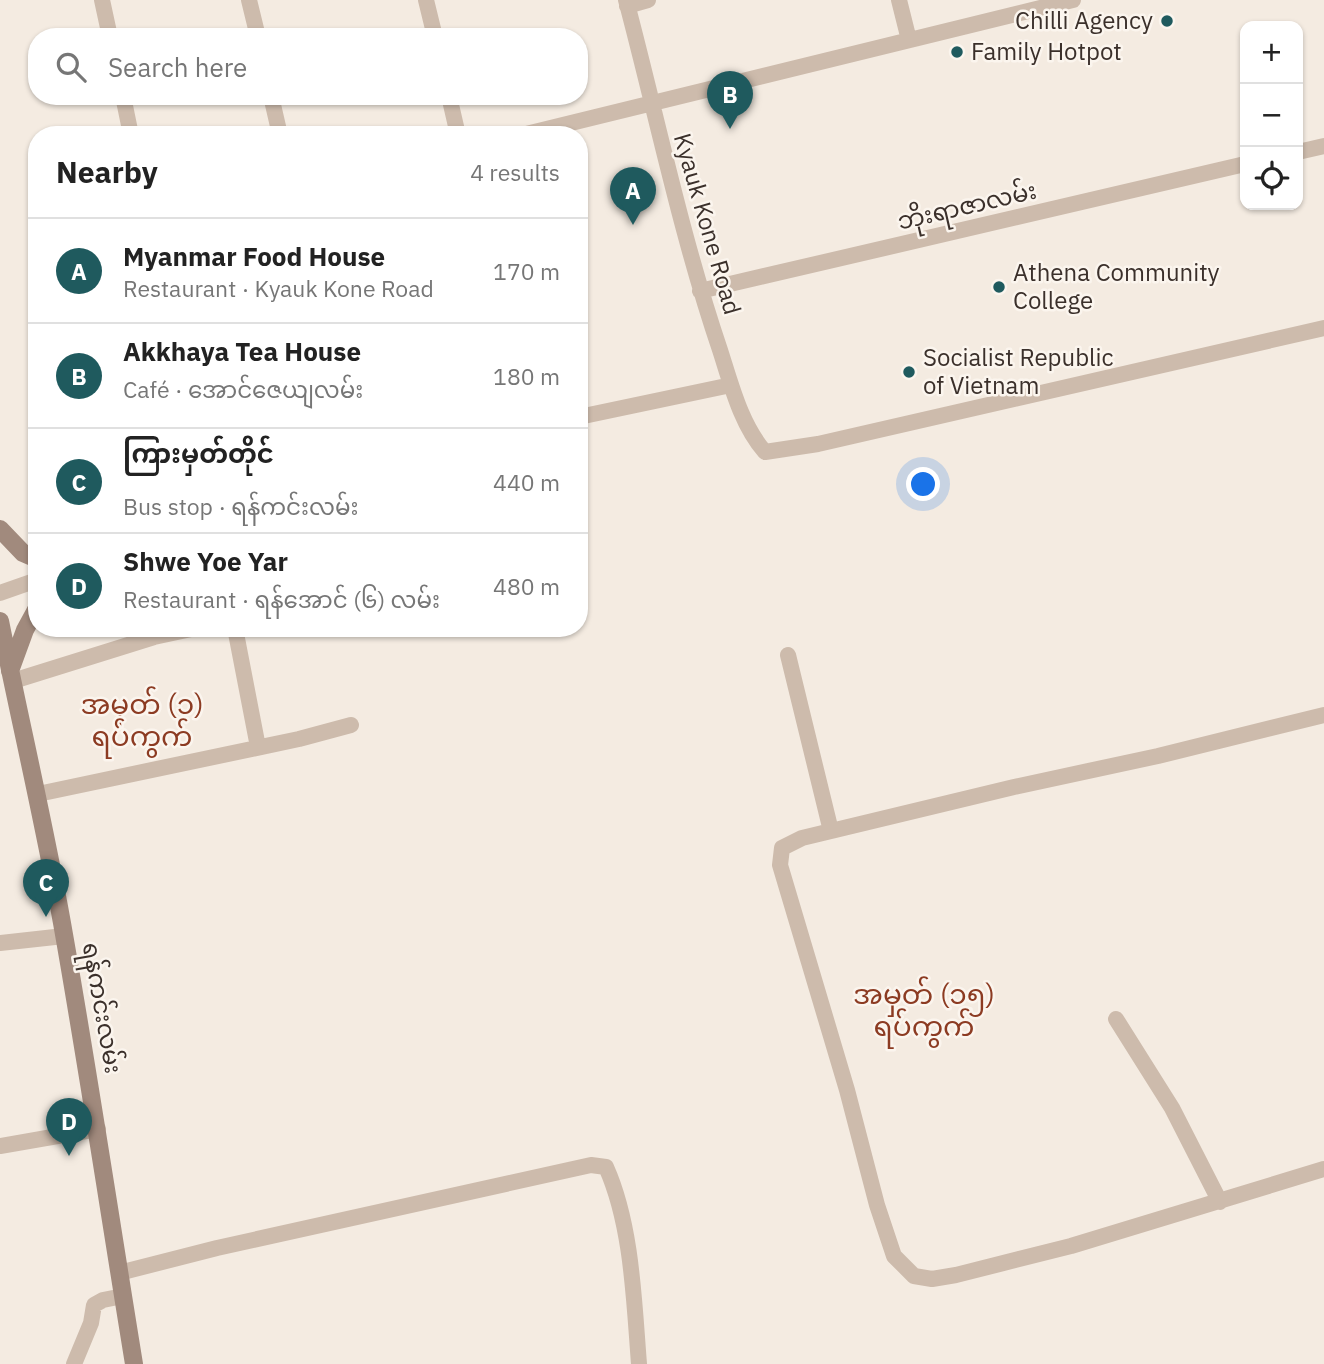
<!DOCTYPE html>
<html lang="en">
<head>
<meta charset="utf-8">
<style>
  body { margin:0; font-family:"IBM Plex Sans","Noto Sans Myanmar",sans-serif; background:#f2f2f2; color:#222 }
  .controls { position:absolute; right:21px; top:21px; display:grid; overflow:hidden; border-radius:14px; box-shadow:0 2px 5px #0004 }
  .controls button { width:63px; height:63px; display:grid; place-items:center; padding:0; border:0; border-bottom:2px solid #e0e0e0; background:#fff; color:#222; font:35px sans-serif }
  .you { position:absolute; left:924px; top:485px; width:24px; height:24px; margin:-18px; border:5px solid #fff; border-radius:50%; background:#1a73e8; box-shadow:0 0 0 10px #1a73e833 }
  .badge { display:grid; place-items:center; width:46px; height:46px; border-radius:50%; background:#1f5a5e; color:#fff; font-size:23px; font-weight:700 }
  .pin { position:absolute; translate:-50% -58px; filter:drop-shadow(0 2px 4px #0008) }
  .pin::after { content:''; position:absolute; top:37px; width:24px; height:21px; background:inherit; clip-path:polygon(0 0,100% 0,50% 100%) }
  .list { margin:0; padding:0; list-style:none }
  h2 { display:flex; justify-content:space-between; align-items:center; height:91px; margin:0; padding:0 28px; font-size:30px }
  h2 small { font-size:23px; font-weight:400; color:#767676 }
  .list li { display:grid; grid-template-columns:46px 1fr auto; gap:21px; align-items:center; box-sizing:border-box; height:105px; padding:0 28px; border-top:2px solid #e0e0e0 }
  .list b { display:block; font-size:26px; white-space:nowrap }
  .list p { margin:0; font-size:23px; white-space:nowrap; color:#767676 }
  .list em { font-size:23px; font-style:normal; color:#767676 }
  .icon { flex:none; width:38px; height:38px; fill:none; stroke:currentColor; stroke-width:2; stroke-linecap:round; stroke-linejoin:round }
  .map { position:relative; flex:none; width:1324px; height:1364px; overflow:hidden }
  .search { position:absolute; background:#fff; box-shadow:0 2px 5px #0004; left:28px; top:28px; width:560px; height:77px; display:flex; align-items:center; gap:18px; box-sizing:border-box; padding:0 24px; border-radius:28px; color:#767676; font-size:26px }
  .panel { position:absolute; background:#fff; box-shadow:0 2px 5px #0004; left:28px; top:126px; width:560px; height:511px; border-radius:28px }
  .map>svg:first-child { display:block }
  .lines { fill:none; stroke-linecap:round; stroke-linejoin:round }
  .minor { stroke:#cdbbac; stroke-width:16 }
  .secondary { stroke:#a18a7d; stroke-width:18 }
  .poi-dot { fill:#1f5a5e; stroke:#fbf5ee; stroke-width:2.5 }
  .labels { text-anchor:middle; stroke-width:5; stroke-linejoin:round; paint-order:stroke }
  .poi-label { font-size:24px; fill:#3b302b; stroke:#fbf5ee; text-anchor:start }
  .street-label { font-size:24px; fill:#3b302b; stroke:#fbf5ee }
  .quarter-label { font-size:28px; fill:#8c3b22; stroke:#fbf5ee }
</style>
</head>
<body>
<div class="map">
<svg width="1324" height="1364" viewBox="0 0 1324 1364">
  <rect width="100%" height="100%" fill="#f4ebe1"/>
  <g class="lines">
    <path class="minor" d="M102 0 110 37
      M249 0 258 37
      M426 0 435 37
      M626 0C657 117 681 235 720 350 731 384 741 425 765 452L818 444 1324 328
      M899 0 909 40
      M627 6 648 0
      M123 96 131 135
      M271 96 280 135
      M449 96 458 135
      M522 135 1073 0
      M1298 152 1324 146
      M700 291 1245 164
      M579 417 731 385
      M0 593 37 580
      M235 628 258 747
      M788 655 831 831
      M13 681 154 637 196 628
      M1324 715 1158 756 1014 787 802 838 782 848 780 865 847 1090 877 1205 894 1256 914 1276 932 1279 956 1275 1071 1246 1324 1169
      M38 794 299 739 351 725
      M0 943 64 936
      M1116 1019 1172 1108 1220 1202
      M0 1146 98 1129
      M119 1273 217 1248 591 1165 606 1167C632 1225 634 1301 639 1364
      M74 1364 91 1323 94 1305 103 1300 123 1296"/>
    <path class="secondary" d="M0 529 23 553 37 559
      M0 621C20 721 44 822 62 923 88 1070 110 1217 134 1364
      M10 671 25 630 37 608"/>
  </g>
  <g class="poi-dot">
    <circle cx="1167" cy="21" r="7"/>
    <circle cx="957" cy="52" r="7"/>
    <circle cx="999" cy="287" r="7"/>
    <circle cx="909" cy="372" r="7"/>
  </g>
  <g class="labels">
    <g class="poi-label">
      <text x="1153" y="29" text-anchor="end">Chilli Agency</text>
      <text x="971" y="60">Family Hotpot</text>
      <text x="1013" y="281">Athena Community<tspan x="1013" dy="28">College</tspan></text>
      <text x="923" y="366">Socialist Republic<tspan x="923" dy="28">of Vietnam</tspan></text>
    </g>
    <g class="street-label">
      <text transform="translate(967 206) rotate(-13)" y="8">ဘိုးရာဇာလမ်း</text>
      <text transform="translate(707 224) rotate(74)" y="8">Kyauk Kone Road</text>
      <text transform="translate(102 1008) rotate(80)" y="8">ရန်ကင်းလမ်း</text>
    </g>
    <g class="quarter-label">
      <text x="142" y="714">အမှတ် (၁)<tspan x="142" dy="32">ရပ်ကွက်</tspan></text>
      <text x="924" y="1004">အမှတ် (၁၅)<tspan x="924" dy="32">ရပ်ကွက်</tspan></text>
    </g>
  </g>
</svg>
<div class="controls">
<button>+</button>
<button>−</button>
<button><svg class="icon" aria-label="locate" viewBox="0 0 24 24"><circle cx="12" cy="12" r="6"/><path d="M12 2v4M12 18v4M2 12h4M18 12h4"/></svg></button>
</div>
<div class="you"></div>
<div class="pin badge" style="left:633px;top:225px">A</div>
<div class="pin badge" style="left:730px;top:129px">B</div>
<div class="pin badge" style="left:46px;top:917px">C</div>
<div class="pin badge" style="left:69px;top:1156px">D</div>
<div class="search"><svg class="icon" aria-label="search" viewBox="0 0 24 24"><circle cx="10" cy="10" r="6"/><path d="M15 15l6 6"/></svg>Search here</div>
<section class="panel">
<h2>Nearby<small>4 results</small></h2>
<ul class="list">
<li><span class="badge">A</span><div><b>Myanmar Food House</b><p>Restaurant · Kyauk Kone Road</p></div><em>170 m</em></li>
<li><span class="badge">B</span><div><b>Akkhaya Tea House</b><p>Café · အောင်ဇေယျလမ်း</p></div><em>180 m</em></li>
<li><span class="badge">C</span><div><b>ကြားမှတ်တိုင်</b><p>Bus stop · ရန်ကင်းလမ်း</p></div><em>440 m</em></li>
<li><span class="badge">D</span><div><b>Shwe Yoe Yar</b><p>Restaurant · ရန်အောင် (၆) လမ်း</p></div><em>480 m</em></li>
</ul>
</section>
</div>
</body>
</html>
